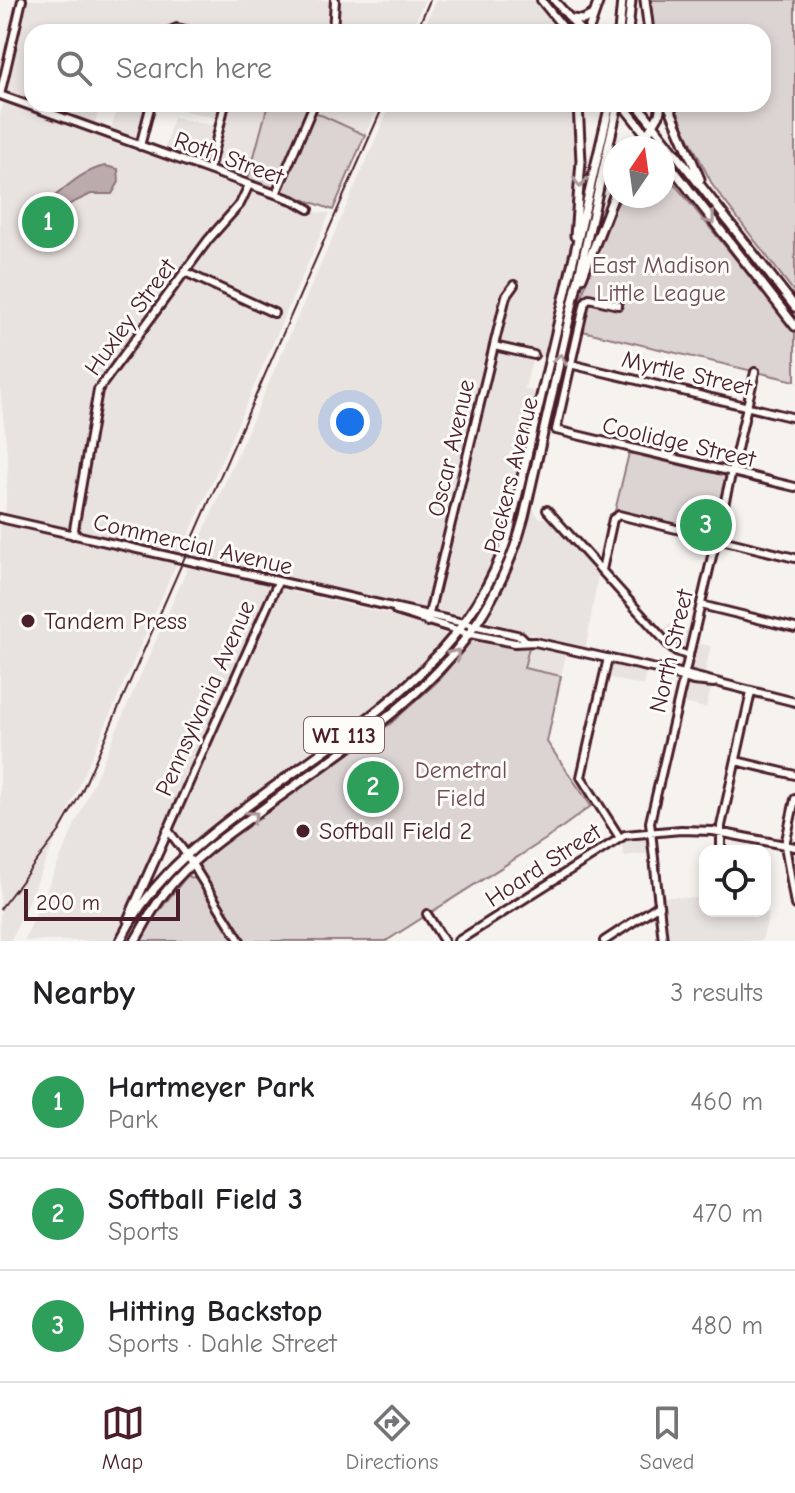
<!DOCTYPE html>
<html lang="en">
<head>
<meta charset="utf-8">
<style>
  body { margin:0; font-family:"Comic Neue",sans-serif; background:#f6f6f6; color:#202124 }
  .controls { position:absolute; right:24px; bottom:24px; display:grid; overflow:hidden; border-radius:16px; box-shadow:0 4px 12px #0003 }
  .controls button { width:72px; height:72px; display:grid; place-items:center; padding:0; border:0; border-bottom:2px solid #e0e0e0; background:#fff; color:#202124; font:40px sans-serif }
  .compass { position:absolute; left:603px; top:136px; width:72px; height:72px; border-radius:50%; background:#fff; box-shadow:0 4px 12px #0003; rotate:13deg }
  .scale { position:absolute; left:24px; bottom:20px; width:156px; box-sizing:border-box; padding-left:8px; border:4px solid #4a1f2b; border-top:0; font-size:22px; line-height:28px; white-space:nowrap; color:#4a1f2b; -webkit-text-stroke:6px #fdfcf7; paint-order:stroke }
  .you { position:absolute; left:350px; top:422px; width:28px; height:28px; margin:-20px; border:6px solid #fff; border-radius:50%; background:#1a73e8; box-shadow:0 0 0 12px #1a73e833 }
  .badge { display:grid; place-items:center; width:52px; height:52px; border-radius:50%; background:#4a1f2b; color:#fff; font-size:26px; font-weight:700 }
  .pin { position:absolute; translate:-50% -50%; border:4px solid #fff; box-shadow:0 2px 8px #0006 }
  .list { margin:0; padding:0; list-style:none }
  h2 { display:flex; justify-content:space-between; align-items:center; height:104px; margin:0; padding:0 32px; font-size:34px }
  h2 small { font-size:26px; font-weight:400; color:#757577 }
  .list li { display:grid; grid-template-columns:52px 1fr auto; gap:24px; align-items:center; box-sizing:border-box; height:112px; padding:0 32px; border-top:2px solid #e0e0e0 }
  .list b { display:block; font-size:30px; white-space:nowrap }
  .list p { margin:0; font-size:26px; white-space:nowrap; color:#757577 }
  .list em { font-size:26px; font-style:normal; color:#757577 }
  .icon { flex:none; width:44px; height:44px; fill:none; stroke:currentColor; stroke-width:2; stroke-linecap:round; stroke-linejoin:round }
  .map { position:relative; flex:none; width:795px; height:941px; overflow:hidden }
  .search { position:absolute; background:#fff; box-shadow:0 4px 12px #0003; left:24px; right:24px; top:24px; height:88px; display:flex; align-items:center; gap:20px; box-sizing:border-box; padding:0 28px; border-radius:24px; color:#757577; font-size:30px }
  .sheet { height:440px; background:#fff }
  nav { display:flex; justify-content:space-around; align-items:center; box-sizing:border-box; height:112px; border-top:2px solid #e0e0e0; background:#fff; font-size:22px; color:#757577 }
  nav a { display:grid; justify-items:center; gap:4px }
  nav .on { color:#4a1f2b }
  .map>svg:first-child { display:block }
  .built { fill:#e9e3e0 }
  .green { fill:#dcd4d2; stroke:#937a7e; stroke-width:2 }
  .water { fill:#bbabac; stroke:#8e7378; stroke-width:2 }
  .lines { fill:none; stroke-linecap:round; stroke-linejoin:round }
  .minor-casing { stroke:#4a1f2b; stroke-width:12 }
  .major-casing { stroke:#4a1f2b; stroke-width:13 }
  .minor { stroke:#fdfcf7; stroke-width:6 }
  .major { stroke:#fdfcf7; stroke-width:7 }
  .rail { stroke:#4a1f2b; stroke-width:2 }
  .oneway { stroke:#ac999b }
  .poi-dot { fill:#4a1f2b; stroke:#fdfcf7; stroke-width:3 }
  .labels { text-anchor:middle; stroke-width:6; stroke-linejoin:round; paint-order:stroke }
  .shield { fill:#fdfcf7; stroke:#806168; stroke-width:2 }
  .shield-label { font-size:22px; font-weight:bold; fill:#4a1f2b }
  .street-label { font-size:24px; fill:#4a1f2b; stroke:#fdfcf7 }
  .park-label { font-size:24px; fill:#6e4c55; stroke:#fdfcf7 }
  .poi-label { font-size:24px; fill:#4a1f2b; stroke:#fdfcf7; text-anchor:start }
</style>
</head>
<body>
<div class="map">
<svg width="795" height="941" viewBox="0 0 795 941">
  <rect width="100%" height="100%" fill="#f6f3ef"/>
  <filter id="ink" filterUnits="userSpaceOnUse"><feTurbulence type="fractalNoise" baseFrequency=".0125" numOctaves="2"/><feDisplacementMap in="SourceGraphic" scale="16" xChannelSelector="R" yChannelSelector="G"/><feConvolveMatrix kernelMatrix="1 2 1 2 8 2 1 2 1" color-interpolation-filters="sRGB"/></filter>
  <g filter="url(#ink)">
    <path class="built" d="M28 0H425L411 32H211L179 24 170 27 164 32H32V104H100L95 124 81 119 79 126 164 153 173 117 223 128 225 120 185 111 187 104H268L248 179 211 166 209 170 315 212 330 213 11 941H0V518H5L8 463 0 388V116Z
      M436 0H541L567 32H422Z
      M118 104H147L137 137 111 130Z
      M319 104H379L365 135 316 113Z
      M391 104H578V216L572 262 549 359 533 356 525 389 542 394 508 536 484 595 479 590 464 615 458 617 380 600 379 604 278 582 206 745 209 749 281 589 388 614 443 631 447 637 401 686 248 799 249 804 186 854 169 831 120 941H24Z
      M530 504 539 518H547L596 570 598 576 586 647 494 626 486 618 510 571 520 543Z
      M670 624 690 629 685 650H681L663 631Z
      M697 643 711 646 704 676 691 672Z
      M529 647 566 655 561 676 523 668Z
      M612 665 646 673 643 686 606 677Z
      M688 683 711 688 706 708 683 703Z
      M651 833 653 853 624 856 620 838Z
      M658 896 705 899V911H763L769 914 762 941H663Z"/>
    <path class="green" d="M649 0H795V293L713 186 672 104H763V32H653Z
      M268 104 309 106 308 109 365 135 333 210 248 179Z
      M663 170 795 332V381L574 329C585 283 597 237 622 196H663Z
      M629 453 726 476 712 534 615 511Z
      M478 638 529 647 524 668 561 676 547 742 591 806 546 839 386 941H246L196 862 390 724 436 683 472 640Z
      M187 876 196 879 236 941H139L152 920Z"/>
    <path class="water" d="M105 166 118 169 119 182 112 194H91L70 204 55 226 45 222 32 207 36 197 55 196C72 182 84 171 105 166Z"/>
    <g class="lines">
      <g class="minor-casing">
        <path id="minor" d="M22 0 0 95 295 201 309 209
          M541 0 567 32
          M554 0 582 32
          M168 32 177 28 195 32
          M333 32 335 0
          M140 146 151 104
          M209 170 225 104
          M276 194 314 104
          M185 272 274 313
          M618 305 589 298 585 302 556 430 795 487
          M494 346 534 355
          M570 364 795 418
          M547 510 667 643 676 651 689 656
          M0 518 521 636 526 641
          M73 535 98 390 208 240 240 204 249 185
          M602 570 613 519 619 515 795 558
          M701 605 795 628
          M396 611 470 634 515 643 535 642 656 669 693 681 714 683
          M427 622 506 296 514 285
          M608 658 581 777 620 838
          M656 669 668 670 795 702
          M736 761 795 775
          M795 799 785 845 795 905
          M721 851V826L751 692
          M427 914 444 941
          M240 941 186 854 168 830 278 582
          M458 941 625 835 681 830 713 831 795 847
          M604 941 659 905
          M663 941 650 822 755 372"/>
      </g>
      <g class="major-casing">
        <path id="major" d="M645 0 649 32
          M571 19 583 20 594 14
          M588 32 599 0
          M619 32 622 0
          M628 32 631 0
          M622 104 657 148
          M637 104 795 307
          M668 104 700 179
          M639 148 659 115 661 104
          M663 156 795 326
          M575 236 581 161 578 104
          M582 278 615 193
          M128 920 168 830
          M120 941C146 888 187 852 233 817 339 735 465 672 508 536L610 104
          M135 941C145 924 154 905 167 890 193 857 231 832 264 808 380 723 485 665 524 517L618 104"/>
      </g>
      <use href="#minor" class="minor"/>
      <use href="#major" class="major"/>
      <path class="rail" d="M416 32 430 0
        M0 909 59 832 81 793 384 104"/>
    </g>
    <defs><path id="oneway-chevron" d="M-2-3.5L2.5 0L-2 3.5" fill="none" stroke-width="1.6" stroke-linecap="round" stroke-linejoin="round" transform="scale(2)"/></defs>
    <g class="oneway">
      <use href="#oneway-chevron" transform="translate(580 182) rotate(93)"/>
      <use href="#oneway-chevron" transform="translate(710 219) rotate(53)"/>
      <use href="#oneway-chevron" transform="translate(560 359) rotate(-77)"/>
      <use href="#oneway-chevron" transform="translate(455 654) rotate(-50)"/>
      <use href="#oneway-chevron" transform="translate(253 816) rotate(-36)"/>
    </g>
  </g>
  <g class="poi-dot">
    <circle cx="28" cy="621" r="8"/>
    <circle cx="303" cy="831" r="8"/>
  </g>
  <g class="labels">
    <rect class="shield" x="304" y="717" width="80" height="36" rx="6"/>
    <g class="shield-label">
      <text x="344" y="743">WI 113</text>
    </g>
    <g class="street-label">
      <text transform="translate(229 158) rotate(20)" y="8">Roth Street</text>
      <text transform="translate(130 317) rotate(-54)" y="8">Huxley Street</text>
      <text transform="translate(687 373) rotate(13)" y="8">Myrtle Street</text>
      <text transform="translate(679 442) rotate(13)" y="8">Coolidge Street</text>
      <text transform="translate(451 448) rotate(-77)" y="8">Oscar Avenue</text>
      <text transform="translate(511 475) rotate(-76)" y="8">Packers Avenue</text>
      <text transform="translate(193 544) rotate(13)" y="8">Commercial Avenue</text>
      <text transform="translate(671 651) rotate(-77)" y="8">North Street</text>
      <text transform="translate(205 698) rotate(-66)" y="8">Pennsylvania Avenue</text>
      <text transform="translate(543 865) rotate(-33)" y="8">Hoard Street</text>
    </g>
    <g class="park-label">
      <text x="661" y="273">East Madison<tspan x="661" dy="28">Little League</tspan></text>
      <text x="461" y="778">Demetral<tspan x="461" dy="28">Field</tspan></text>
    </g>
    <g class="poi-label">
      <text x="44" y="629">Tandem Press</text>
      <text x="319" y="839">Softball Field 2</text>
    </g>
  </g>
</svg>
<div class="controls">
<button><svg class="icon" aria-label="locate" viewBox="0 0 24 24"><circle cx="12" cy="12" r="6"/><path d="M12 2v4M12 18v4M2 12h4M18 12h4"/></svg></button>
</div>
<svg class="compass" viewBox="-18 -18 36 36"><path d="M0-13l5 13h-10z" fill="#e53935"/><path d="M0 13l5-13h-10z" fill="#757577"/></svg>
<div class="scale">200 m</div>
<div class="you"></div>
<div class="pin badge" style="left:48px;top:222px;background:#2e9e5b">1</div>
<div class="pin badge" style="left:373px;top:787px;background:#2e9e5b">2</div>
<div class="pin badge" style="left:706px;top:525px;background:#2e9e5b">3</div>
<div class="search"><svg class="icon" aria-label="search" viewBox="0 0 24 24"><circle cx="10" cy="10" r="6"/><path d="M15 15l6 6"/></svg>Search here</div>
</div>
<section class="sheet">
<h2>Nearby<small>3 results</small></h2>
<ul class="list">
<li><span class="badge" style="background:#2e9e5b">1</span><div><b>Hartmeyer Park</b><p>Park</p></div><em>460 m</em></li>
<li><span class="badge" style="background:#2e9e5b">2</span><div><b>Softball Field 3</b><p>Sports</p></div><em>470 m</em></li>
<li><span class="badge" style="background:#2e9e5b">3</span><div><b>Hitting Backstop</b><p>Sports · Dahle Street</p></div><em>480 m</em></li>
</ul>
</section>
<nav>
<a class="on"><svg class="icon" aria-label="map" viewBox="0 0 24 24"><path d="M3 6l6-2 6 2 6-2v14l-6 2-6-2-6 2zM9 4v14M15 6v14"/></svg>Map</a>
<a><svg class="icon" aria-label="directions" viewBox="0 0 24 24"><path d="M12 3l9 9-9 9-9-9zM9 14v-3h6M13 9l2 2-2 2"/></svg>Directions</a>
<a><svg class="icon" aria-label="saved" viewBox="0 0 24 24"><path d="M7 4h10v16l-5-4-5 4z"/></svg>Saved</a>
</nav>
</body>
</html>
